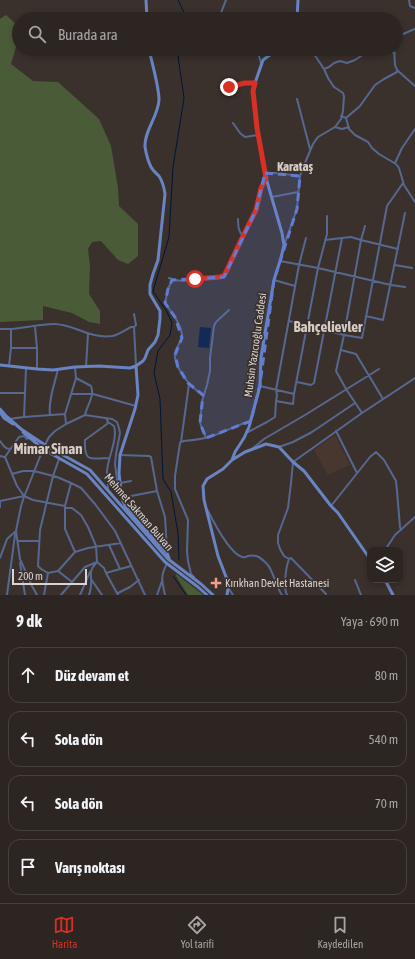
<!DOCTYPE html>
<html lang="tr">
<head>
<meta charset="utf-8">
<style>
  body { margin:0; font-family:"Asap Condensed",sans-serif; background:#342d2a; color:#f1f3f6 }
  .controls { position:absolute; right:12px; bottom:12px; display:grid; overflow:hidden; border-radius:8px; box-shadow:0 2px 6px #0003 }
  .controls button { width:36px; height:36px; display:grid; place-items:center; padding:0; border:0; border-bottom:1px solid #48423f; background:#2c2521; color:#f1f3f6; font:20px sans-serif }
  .scale { position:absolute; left:12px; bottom:10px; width:75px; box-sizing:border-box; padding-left:4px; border:2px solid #dbd4d1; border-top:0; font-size:11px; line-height:14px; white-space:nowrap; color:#dbd4d1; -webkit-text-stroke:3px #3a312c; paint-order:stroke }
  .stop { position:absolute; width:12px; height:12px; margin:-9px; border:3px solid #d93025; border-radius:50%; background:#fff }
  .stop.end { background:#d93025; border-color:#fff; box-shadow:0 1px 4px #0008 }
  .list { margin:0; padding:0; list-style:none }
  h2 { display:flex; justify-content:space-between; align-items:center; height:52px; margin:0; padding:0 16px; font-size:17px }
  h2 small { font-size:13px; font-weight:400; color:#a6a5a5 }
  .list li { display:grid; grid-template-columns:26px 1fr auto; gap:12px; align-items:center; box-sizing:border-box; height:56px; margin:0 8px 8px; padding:0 8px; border:1px solid #48423f; border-radius:12px }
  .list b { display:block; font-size:15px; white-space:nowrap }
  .list em { font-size:13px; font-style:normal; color:#a6a5a5 }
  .icon { flex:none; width:22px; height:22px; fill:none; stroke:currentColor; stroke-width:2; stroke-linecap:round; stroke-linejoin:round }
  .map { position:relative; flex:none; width:415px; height:595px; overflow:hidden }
  .search { position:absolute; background:#2c2521; box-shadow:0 2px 6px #0003; left:12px; right:12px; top:12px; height:44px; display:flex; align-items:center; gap:10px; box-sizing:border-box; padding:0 14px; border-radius:22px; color:#a6a5a5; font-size:15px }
  .sheet { height:308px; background:#2c2521 }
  nav { display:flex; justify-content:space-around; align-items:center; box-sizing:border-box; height:56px; border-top:1px solid #48423f; background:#2c2521; font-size:11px; color:#a6a5a5 }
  nav a { display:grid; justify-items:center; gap:2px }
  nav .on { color:#d93025 }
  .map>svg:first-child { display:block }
  .built { fill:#47372f }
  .green { fill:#4a5c37 }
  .water { fill:#001536 }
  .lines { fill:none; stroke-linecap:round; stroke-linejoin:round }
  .stream { stroke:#001536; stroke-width:1 }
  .street { stroke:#566890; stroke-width:2 }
  .secondary { stroke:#6984c3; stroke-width:3 }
  .route { stroke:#d93025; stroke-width:5 }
  .marked { fill:#607dd6; fill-opacity:0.2; stroke:#607dd6; stroke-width:3; stroke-dasharray:8 5; stroke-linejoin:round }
  .poi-dot { fill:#f49e8a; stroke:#3a312c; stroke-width:1.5 }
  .labels { text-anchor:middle; stroke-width:3.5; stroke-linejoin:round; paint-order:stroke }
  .street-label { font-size:11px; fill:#dbd4d1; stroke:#3a312c }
  .poi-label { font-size:11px; fill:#dbd4d1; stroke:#3a312c; text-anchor:start }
  .quarter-label { font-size:13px; font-weight:bold; fill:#d7cbc5; stroke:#3a312c }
  .district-label { font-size:15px; font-weight:bold; fill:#d7cbc5; stroke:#3a312c }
</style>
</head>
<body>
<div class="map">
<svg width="415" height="595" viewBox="0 0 415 595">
  <rect width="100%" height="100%" fill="#3a312c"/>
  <path class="built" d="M333 436 336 437 350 465 328 475 314 450Z"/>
  <path class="green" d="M6 15 19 27V37L11 64 33 81 58 82 99 119 111 146 118 188 119 206 138 224V256L128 264 118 260 101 241 92 242 88 249 90 266 89 294 100 311V324L89 322 72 313 43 306V320L0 322V19Z
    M176 574 201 593 203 595H188L176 576Z"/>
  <path class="water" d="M200 327 211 328 209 348 198 347Z"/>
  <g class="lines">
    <path class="stream" d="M178 0 187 19
      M177 49 184 98 173 167 169 237 153 291 167 312 172 323 170 335 158 351 154 373 160 399 163 479 171 492 178 533 179 560
      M173 576 186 595"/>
    <path class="street" d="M409 0 410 6 415 8
      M219 19V18L226 0
      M396 44 403 34 415 29
      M257 49 261 63
      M324 69 329 67 334 63 340 61 347 63 355 60 364 54 390 51 392 52 395 54
      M397 70 415 86
      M229 87 245 83H255
      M297 99 310 149
      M341 116 346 118 349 129 355 135 368 142 372 148 379 154 396 164 399 168 404 185 415 202
      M346 118 360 106 375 85 384 79 397 72V70L395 65 394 49
      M233 123 240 133 245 137 258 135
      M335 127 342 129 349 127
      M395 163 402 148 415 129
      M265 173H277L300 176
      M282 173V164
      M272 197 298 192
      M238 219C238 225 238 231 243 236
      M325 240 342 238 351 237 361 240 398 249
      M285 243 297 209 300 176 302 170 313 144 318 137 335 127 341 119 343 111 344 96 343 93 334 87 328 78 324 69 314 54 309 51H291L288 49
      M280 261 318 268 391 285 405 287
      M395 265 412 268
      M169 278C180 284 192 279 203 277 210 277 217 277 223 276L225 274 241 238 253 216 256 210 261 188 266 179
      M172 280 168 289 165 303C171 312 182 325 182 336 182 341 176 347 175 353 173 364 187 383 196 390 198 392 201 393 203 395
      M274 280 295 286
      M134 314 136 325 134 327
      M366 316 383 320 405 213
      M289 321 344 335 362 338 387 206 403 183
      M35 327 37 348V369
      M0 329H11V348L9 366
      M11 329C24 328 41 324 54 324 74 324 89 339 112 336 118 335 125 330 131 327H134L136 365
      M11 348H37
      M341 350 356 354 383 399
      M75 367 76 378
      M86 367 88 334
      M297 382 311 385 314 383 342 238
      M260 386 294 394 318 268 327 234V216
      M0 393H25L24 417
      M25 393 26 368
      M72 394H93L136 406
      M276 402 277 395 276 390 299 265 306 238
      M362 413 346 389 336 371 344 335 361 240 365 226
      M50 415C48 400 55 383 58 369
      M106 418 108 422 114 426C118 439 108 457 107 471 107 477 108 484 108 490
      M9 419 24 417 65 414
      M108 422 107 424 85 440C84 462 90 459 109 458
      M66 424 85 415 112 419 117 422 119 428 120 433 116 454 115 464 117 480 121 497
      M336 431 357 473
      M248 432 267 422 275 417 276 402V401L293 404 294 394
      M29 437 27 439 24 436 19 437 14 444 5 457 17 486 24 496 33 500 65 506V508H72L81 515 88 527 96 546 97 562 104 568 106 573 118 595
      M206 438 200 423 202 401 207 385 210 371V358L214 326 216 322 229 310
      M0 441C3 445 5 449 10 449
      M181 442 189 384
      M279 447 293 442 312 432 355 403
      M253 448 264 439 305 415 379 369
      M120 455 149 456 151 457 157 491 165 517 167 551
      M0 456 4 457H5
      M59 459 53 476 40 530 38 566 41 569 48 573 58 571 75 552 88 548 121 543
      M12 474 23 471H34L57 477 71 483 81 488 95 504 115 531 145 595
      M120 483 131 481
      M0 501 24 496
      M0 502V507
      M126 505 125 500 126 497 157 491
      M65 506 71 483
      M331 506 370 457 376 452 384 460 396 481 397 491 400 527 401 530
      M65 508V529L75 552
      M207 509C213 521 229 553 242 557 244 558 246 557 248 556 257 554 261 558 267 564 273 570 276 587 282 595
      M18 541H39
      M109 545 120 569
      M385 550 395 535 415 517
      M0 558 7 539 16 531
      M289 559 284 556 280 549 278 543V535L288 508 291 483 293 462 362 413 415 378
      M20 563 25 595
      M58 571 72 582
      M106 573 131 566
      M194 577 191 574 188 561 187 551 188 520 175 489V476L180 443 181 442 184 441C195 440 206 439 215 435 228 431 238 424 251 421
      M91 579 102 595
      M355 580 361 595
      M229 589 233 595
      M118 593 130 587 139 580
      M7 595 15 535
      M37 595 32 586 20 559 16 531 21 506 24 497 43 449 49 437 55 431 66 424 65 414 76 378 91 386C95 396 87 405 85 415
      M44 595 48 573
      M61 595 85 567 97 562
      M80 595 90 572
      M89 595C90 592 91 588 91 585 92 574 88 572 96 563
      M157 595 162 581
      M165 595C162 582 160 575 167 564
      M287 595C283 587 286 567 289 559L291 558 326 594"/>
    <path class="secondary" d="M146 0 147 19
      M297 19 298 0
      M0 365 37 369 53 370 75 367 99 366 130 368 136 366 143 361 145 358 148 350 155 342 158 335 160 319V311L150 294V285L153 274 158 260 165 194C164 187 163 182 159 176 156 173 153 171 151 167 148 161 146 153 145 147 144 131 158 117 159 100 159 86 152 64 149 49
      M136 366 138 395 135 409 120 455 119 473 120 483 122 499 126 507 167 553 169 558
      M0 409 6 416 21 429 45 445 90 470 168 559 201 584 213 595
      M0 412 4 418 13 424
      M23 432 43 449 87 474 165 562 198 587 207 595
      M232 460 235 452 244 438 249 427 260 386 261 357 274 280 281 258 284 245 282 233 266 178 257 128 253 91 255 83 263 60 278 49
      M385 580 393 595
      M227 595 228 589V582L218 556 204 500 203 486 207 479 223 469 232 460 245 452 266 444 279 447 293 462 304 471 331 506 338 513 370 559"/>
  </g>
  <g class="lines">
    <path class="route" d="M195 279 220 277 223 276 225 274 242 238 256 210 261 188 266 178 257 128 253 91 255 83H245L229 87"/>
  </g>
  <path class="marked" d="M265 173 300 176 297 209 274 280 260 384 251 421 206 438 200 423 203 395 188 383 178 367 175 355 182 338 175 317 165 303 168 289 172 280 224 277 256 210Z"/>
  <path class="poi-dot" d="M214 577h4v4h4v4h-4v4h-4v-4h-4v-4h4z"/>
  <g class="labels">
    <g class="street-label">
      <text transform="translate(255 345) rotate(-82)" y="4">Muhsin Yazıcıoğlu Caddesi</text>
      <text transform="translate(139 512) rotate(49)" y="4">Mehmet Sakman Bulvarı</text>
    </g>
    <g class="poi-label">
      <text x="225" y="587">Kırıkhan Devlet Hastanesi</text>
    </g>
    <g class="quarter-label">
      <text x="295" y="171">Karataş</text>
    </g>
    <g class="district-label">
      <text x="328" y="332">Bahçelievler</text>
      <text x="48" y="454">Mimar Sinan</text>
    </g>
  </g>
</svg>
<div class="controls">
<button><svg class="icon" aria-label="layers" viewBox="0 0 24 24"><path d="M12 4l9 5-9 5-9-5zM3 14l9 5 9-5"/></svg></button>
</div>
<div class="scale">200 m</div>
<div class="stop" style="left:195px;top:279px"></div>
<div class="stop end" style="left:229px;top:87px"></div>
<div class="search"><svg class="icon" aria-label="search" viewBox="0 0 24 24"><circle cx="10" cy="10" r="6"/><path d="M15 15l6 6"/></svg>Burada ara</div>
</div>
<section class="sheet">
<h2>9 dk<small>Yaya · 690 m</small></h2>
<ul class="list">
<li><svg class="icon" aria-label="ahead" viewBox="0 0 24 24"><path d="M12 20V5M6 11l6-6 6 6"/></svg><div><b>Düz devam et</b></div><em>80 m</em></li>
<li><svg class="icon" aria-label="left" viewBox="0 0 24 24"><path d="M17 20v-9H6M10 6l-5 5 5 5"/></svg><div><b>Sola dön</b></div><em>540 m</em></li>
<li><svg class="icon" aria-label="left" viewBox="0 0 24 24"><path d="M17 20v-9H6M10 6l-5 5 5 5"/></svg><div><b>Sola dön</b></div><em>70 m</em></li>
<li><svg class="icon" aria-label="arrive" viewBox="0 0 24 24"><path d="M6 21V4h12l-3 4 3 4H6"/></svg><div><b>Varış noktası</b></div></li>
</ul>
</section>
<nav>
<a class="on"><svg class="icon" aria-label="map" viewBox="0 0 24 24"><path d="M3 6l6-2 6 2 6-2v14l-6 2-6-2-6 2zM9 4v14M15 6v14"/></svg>Harita</a>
<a><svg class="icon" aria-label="directions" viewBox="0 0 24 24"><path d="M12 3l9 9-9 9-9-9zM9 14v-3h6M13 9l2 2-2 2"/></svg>Yol tarifi</a>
<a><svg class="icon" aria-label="saved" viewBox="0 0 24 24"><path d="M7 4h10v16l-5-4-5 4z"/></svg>Kaydedilen</a>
</nav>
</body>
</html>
